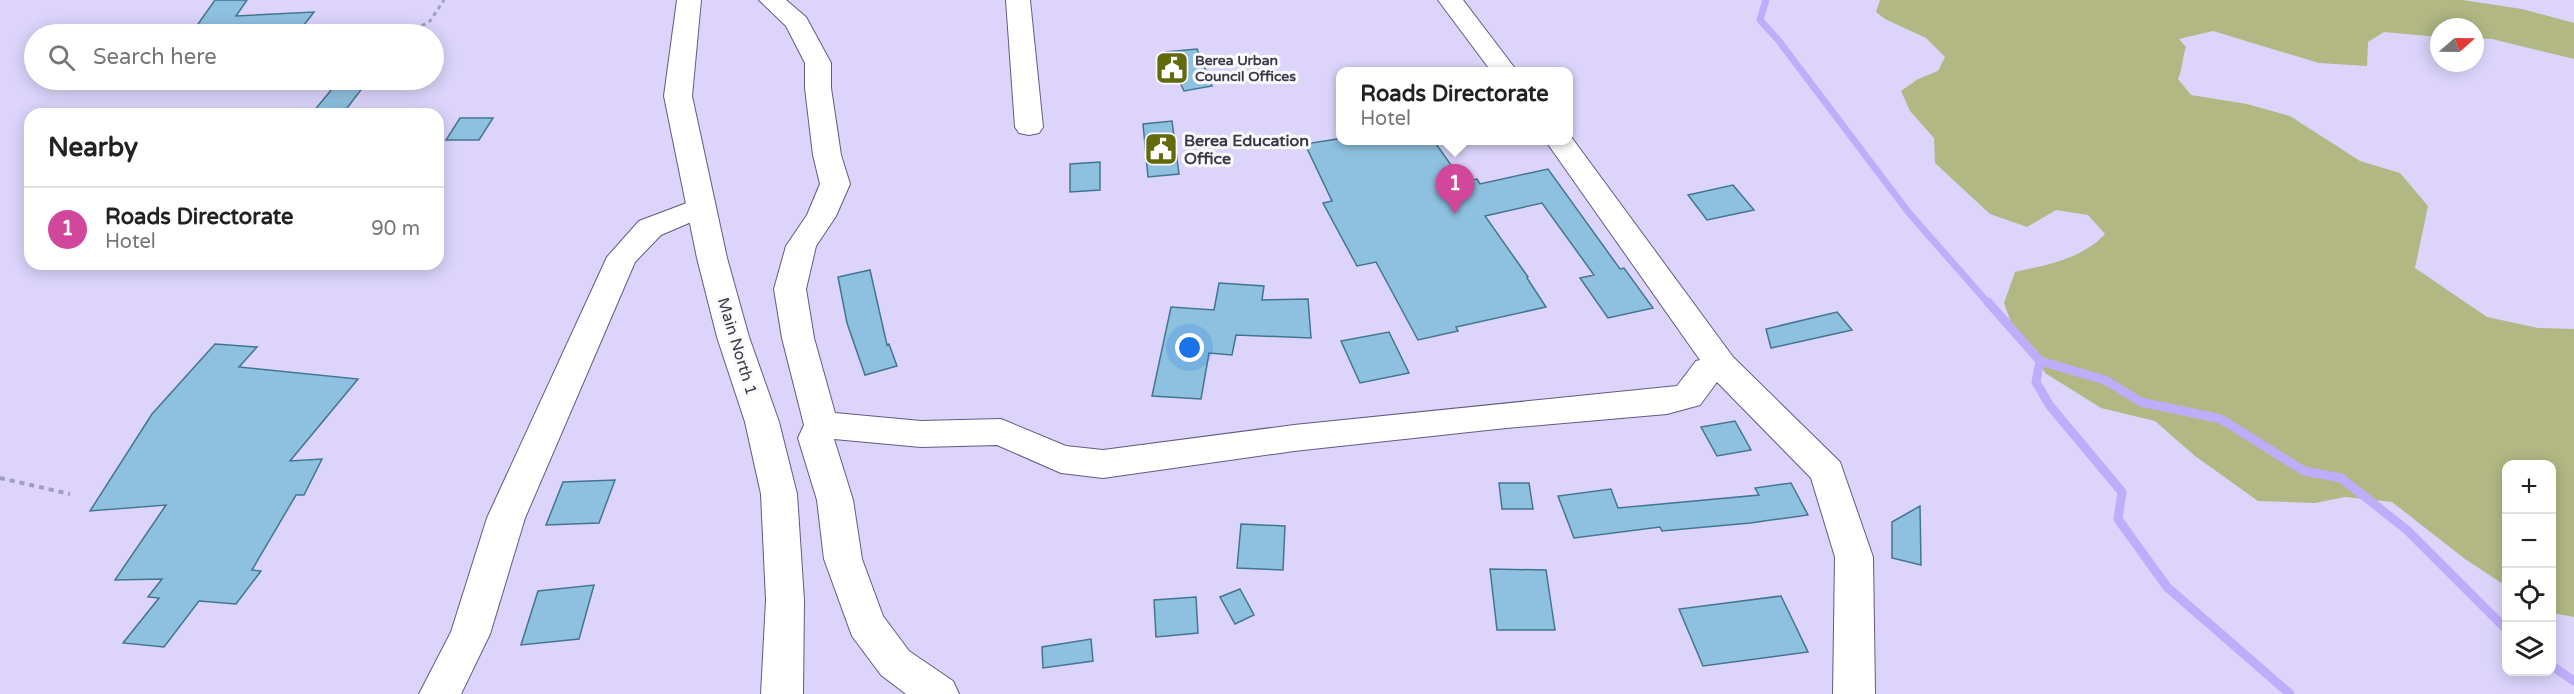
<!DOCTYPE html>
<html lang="en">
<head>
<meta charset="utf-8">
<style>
  body { margin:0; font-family:"Varela Round",sans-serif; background:#f2f2f2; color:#222 }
  .controls { position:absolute; right:18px; bottom:18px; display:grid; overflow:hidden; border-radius:12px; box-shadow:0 3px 15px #0003 }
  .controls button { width:54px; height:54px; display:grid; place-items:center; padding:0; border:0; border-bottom:2px solid #e0e0e0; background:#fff; color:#222; font:30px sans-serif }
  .compass { position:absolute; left:2430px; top:18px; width:54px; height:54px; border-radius:50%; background:#fff; box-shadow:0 3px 15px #0003; rotate:70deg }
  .you { position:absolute; left:1190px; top:348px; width:21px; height:21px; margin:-15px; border:4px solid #fff; border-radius:50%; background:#1a73e8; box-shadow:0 0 0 9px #1a73e833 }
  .badge { display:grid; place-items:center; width:39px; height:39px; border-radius:50%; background:#626a0d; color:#fff; font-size:20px; font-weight:700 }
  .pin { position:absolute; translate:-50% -50px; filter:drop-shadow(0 2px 3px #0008) }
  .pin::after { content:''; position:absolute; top:32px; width:21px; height:18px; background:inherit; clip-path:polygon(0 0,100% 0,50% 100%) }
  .popup { position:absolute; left:1336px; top:67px; width:237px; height:78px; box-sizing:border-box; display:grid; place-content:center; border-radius:12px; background:#fff; filter:drop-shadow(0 2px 4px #0005); font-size:20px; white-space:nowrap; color:#767676 }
  .popup b { font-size:22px; color:#222 }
  .popup::after { content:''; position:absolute; left:50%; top:100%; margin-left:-12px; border:12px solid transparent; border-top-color:#fff }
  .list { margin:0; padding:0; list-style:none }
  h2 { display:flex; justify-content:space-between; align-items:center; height:78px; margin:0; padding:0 24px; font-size:26px }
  h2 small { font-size:20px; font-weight:400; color:#767676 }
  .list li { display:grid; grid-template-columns:39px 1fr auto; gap:18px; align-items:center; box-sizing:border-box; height:84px; padding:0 24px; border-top:2px solid #e0e0e0 }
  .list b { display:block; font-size:22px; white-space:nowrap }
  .list p { margin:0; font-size:20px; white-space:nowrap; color:#767676 }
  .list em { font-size:20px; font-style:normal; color:#767676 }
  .icon { flex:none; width:33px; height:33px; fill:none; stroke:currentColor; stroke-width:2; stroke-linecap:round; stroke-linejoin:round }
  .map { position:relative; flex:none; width:2574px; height:694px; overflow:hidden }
  .search { position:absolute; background:#fff; box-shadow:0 3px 15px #0003; left:24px; top:24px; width:420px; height:66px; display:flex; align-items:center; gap:15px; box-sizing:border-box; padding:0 21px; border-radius:33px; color:#767676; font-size:22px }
  .panel { position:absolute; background:#fff; box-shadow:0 3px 15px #0003; left:24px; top:108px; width:420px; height:162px; border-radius:18px }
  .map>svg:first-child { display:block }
  .green { fill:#b1b883 }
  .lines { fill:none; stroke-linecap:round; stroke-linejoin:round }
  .stream-far1 { stroke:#bfadfb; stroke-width:7 }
  .stream { stroke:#bfadfb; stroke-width:9 }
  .building { fill:#8ec1e0; stroke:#447590; stroke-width:1.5 }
  .minor-casing { stroke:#645985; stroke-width:2 }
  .major-casing { stroke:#645985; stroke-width:2 }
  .path-far1 { stroke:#a39cbc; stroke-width:3; stroke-dasharray:4 4; stroke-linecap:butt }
  .path { stroke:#a39cbc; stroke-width:4; stroke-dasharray:5 5; stroke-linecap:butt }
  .minor { fill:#fff; fill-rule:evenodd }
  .major { fill:#fff; fill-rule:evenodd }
  .labels { text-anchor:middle; stroke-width:6; stroke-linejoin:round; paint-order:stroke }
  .far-poi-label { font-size:14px; font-weight:bold; fill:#3c384c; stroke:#fbfbfb; text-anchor:start }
  .poi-label { font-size:16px; font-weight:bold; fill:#3c384c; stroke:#fbfbfb; text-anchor:start }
  .street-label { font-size:16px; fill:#3c384c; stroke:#fbfbfb }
</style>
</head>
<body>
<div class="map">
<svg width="2574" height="694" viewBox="0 0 2574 694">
  <rect width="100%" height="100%" fill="#dcd4fb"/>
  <path class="green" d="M1880 0H2463L2522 9 2574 23V59L2492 39 2475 38V27H2439V37L2384 32 2368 42 2367 66 2319 63 2213 31 2179 39 2186 47C2182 59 2183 68 2178 79L2191 95 2247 104 2290 116 2360 161 2400 173 2428 206 2415 268 2487 317 2538 328 2574 329V617L2552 613V464H2506V586L2465 559 2392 502 2345 497 2315 503 2258 501 2195 456 2155 421 2101 408 2045 373 2032 346 2012 325 2004 303 2015 272C2047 265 2082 259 2105 234L2088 215 2056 210 2027 227 1990 214 1935 163 1934 138 1910 111 1901 91 1918 79 1938 71 1945 57 1926 38 1885 19 1876 12Z"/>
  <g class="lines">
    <path class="stream-far1" d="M1766 0 1760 20 1779 41 1909 213 1989 304"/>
    <path class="stream" d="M1988 302 2040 361 2105 380 2141 402 2221 419 2304 471 2341 478 2407 530 2506 629
      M2040 361 2036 382 2050 406 2122 492 2118 519 2167 587 2290 694
      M2552 666 2574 681"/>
  </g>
  <path class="building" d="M215 0H247L236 16 314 12 297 34H227V29L224 34H191Z
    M1197 49 1212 86 1184 91 1166 52Z
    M367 82 344 112H313L337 83Z
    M460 118H493L479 140H446Z
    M1172 121 1179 174 1148 177 1143 124Z
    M1337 139 1434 141 1463 182 1477 179 1480 184 1548 169 1620 269 1624 268 1653 308 1608 318 1580 278 1594 275 1542 203 1485 216 1528 277 1527 278 1546 307 1456 327 1458 331 1418 340 1376 262 1357 266 1323 203 1332 201 1305 144Z
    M1100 162V190L1070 192V164Z
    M1733 185 1754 210 1707 220 1688 195Z
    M870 270 887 345 889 344 897 366 865 375 847 323 838 277Z
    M1219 283 1264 286 1262 300 1308 299 1311 338 1236 335 1232 355 1209 353 1201 399 1152 396 1171 307 1214 310Z
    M1837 312 1852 330 1771 348 1766 329Z
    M1389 332 1409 373 1360 383 1341 341Z
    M215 344 257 347 239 367 358 379 290 461 322 459 304 495H296L252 570 261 571 236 604 199 601 164 647 123 643 159 598 148 597 162 579 115 580 166 505 90 511 152 414Z
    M1735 421 1751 450 1717 456 1701 427Z
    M615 480 599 523 546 525 563 482Z
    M1499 483H1529L1533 509H1502Z
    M1791 483 1808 515 1750 523 1662 531 1660 527 1574 538 1558 496 1611 489 1618 508 1759 495 1755 488Z
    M1920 506 1921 565 1892 558V522Z
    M1241 524 1285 526 1283 570 1237 568Z
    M1490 569 1546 570 1555 630H1497Z
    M594 585 579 639 521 645 538 591Z
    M1240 589 1254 615 1235 624 1220 597Z
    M1781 596 1808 652 1703 666 1679 609Z
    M1196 597 1198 633 1156 637 1154 600Z
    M1091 639 1093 661 1043 668 1042 647Z"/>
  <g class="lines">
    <g class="minor-casing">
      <path id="minor" d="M759 0H786L806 17 831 63V88L841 155 850 184 836 216 816 246 806 289 814 338 835 413 921 421 1001 419 1066 446 1103 450 1294 425 1677 386 1696 361 1700 360 1545 140H1569V134L1733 357 1840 462 1873 557 1875 694H1833L1835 557 1811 478 1717 382 1700 405 1667 414 1506 428 1294 451 1103 478 1061 473 997 445 921 447 834 439 853 500 862 559 883 616 909 651 953 681 959 694H906L881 675 852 636 824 559 817 500 798 438 804 425 782 338 774 289 786 246 807 215 820 184 813 155 805 88V63L786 26Z
        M1006 0H1030L1043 127 1039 133 1029 135 1019 133 1015 127Z
        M1438 0H1463L1517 71H1491Z
        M700 198 710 200 715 207 710 214 661 235 635 262 525 518 490 634 461 694H419L451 632 487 518 607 257 639 221Z"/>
    </g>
    <g class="major-casing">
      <path id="major" d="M677 0H701L692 96 727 258 749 337 779 422 797 494 804 600 803 694H761L766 600 761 494 745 422 717 337 697 258 664 96Z"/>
    </g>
    <path class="path-far1" d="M408 34 430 21 444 0"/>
    <path class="path" d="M0 478 70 494"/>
    <use href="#minor" class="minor"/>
    <use href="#major" class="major"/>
  </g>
  <defs>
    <g id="civic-square" transform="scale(1.725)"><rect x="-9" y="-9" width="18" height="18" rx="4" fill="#626a0d" stroke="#fbfbfb"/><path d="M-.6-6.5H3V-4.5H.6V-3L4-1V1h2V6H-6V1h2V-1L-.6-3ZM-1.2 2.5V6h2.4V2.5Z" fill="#fff"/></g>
  </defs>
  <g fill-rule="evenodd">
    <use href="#civic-square" x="1172" y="68"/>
    <use href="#civic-square" x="1161" y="149"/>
  </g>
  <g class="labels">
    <g class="far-poi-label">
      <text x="1195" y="65">Berea Urban<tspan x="1195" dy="16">Council Offices</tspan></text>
    </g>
    <g class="poi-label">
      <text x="1184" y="146">Berea Education<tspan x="1184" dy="18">Office</tspan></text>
    </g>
    <g class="street-label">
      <text transform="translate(738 346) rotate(73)" y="6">Main North 1</text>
    </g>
  </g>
</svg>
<div class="controls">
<button>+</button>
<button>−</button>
<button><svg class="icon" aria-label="locate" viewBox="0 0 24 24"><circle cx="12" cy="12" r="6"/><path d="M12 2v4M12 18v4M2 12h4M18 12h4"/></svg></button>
<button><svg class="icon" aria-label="layers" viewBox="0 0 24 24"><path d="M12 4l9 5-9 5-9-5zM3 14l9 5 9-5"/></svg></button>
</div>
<svg class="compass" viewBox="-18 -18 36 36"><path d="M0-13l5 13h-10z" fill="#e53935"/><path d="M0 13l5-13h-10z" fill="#767676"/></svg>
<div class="you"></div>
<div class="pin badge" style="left:1455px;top:214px;background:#d1479c">1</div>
<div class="popup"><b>Roads Directorate</b>Hotel</div>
<div class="search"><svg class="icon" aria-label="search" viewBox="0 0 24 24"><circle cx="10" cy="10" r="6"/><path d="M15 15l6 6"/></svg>Search here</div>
<section class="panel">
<h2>Nearby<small></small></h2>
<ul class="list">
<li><span class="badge" style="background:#d1479c">1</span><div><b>Roads Directorate</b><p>Hotel</p></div><em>90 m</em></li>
</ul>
</section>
</div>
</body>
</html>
